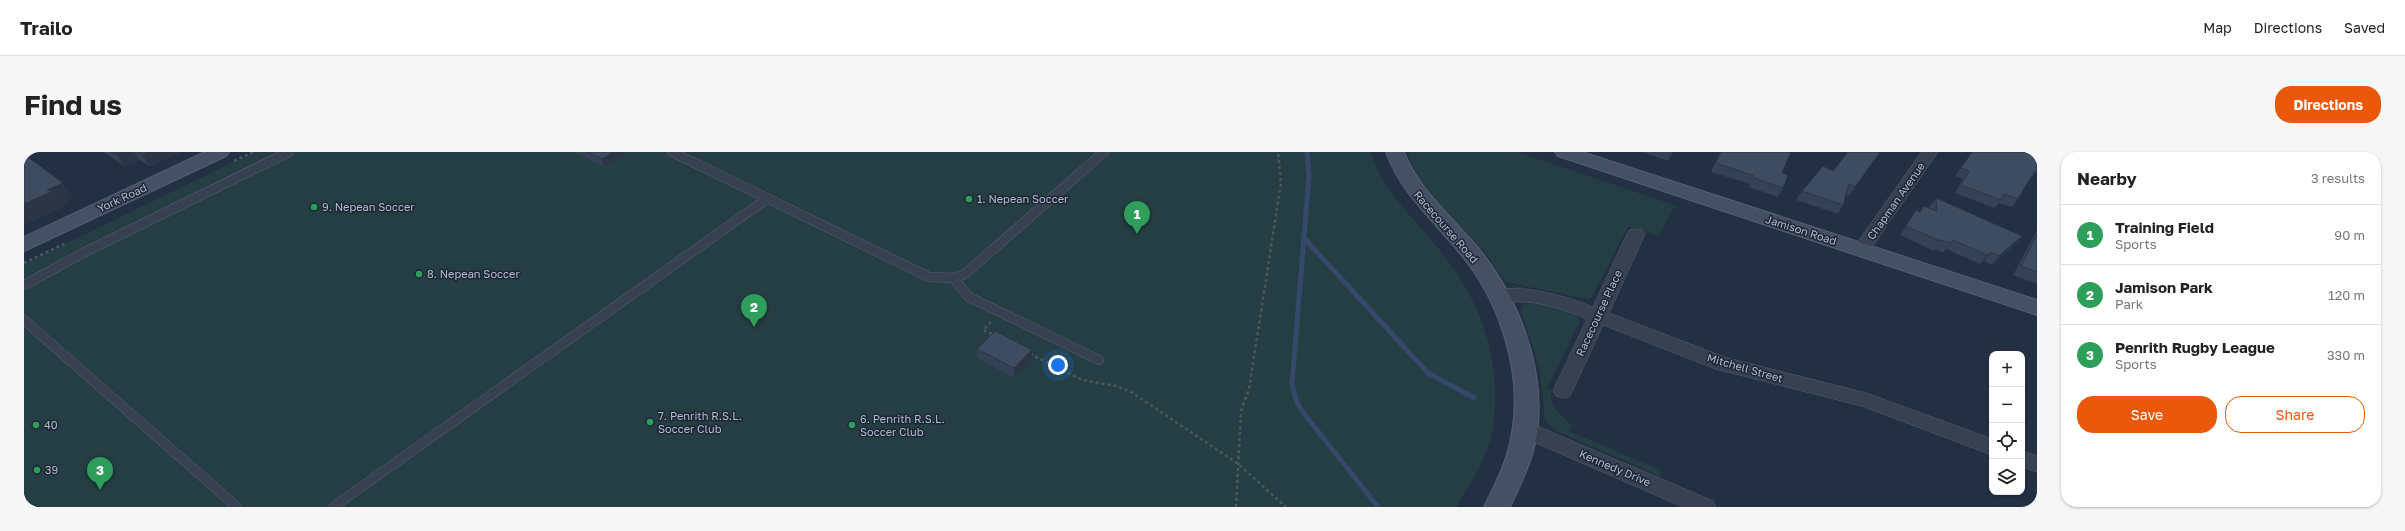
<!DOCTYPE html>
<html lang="en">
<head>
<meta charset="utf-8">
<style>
  body { margin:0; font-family:"Golos Text",sans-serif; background:#f6f6f6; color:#222 }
  .controls { position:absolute; right:12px; bottom:12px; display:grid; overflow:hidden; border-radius:8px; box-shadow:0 1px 3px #0004 }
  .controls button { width:36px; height:36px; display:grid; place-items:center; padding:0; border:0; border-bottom:1px solid #e0e0e0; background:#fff; color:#222; font:20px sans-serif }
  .you { position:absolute; left:1034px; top:213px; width:14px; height:14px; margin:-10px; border:3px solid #fff; border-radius:50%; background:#1a73e8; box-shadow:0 0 0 6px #1a73e833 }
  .badge { display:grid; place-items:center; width:26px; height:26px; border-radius:50%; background:#ea580c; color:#fff; font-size:13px; font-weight:700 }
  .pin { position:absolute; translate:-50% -33px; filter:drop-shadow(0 1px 2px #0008) }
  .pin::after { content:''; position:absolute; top:21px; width:14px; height:12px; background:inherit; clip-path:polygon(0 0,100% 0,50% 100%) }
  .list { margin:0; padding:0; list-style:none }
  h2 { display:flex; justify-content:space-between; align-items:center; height:52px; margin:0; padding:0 16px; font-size:17px }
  h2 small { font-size:13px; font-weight:400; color:#767676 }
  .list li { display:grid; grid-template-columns:26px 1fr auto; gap:12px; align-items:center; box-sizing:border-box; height:60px; padding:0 16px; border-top:1px solid #e0e0e0 }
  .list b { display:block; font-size:15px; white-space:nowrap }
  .list p { margin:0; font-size:13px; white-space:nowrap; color:#767676 }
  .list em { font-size:13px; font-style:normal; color:#767676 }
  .actions { display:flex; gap:8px; padding:12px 16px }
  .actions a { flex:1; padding:9px 0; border:1px solid #ea580c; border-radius:16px; text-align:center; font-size:14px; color:#ea580c }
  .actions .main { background:#ea580c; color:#fff }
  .icon { flex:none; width:22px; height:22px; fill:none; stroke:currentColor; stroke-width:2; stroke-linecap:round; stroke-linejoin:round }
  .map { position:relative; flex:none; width:2013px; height:355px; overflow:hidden; border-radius:16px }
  header { display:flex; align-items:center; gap:24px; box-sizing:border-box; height:56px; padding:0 20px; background:#fff; border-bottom:1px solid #e0e0e0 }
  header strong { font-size:19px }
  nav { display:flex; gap:22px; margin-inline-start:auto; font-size:14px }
  .intro { display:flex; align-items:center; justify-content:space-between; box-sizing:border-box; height:96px; padding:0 24px }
  h1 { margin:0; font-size:28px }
  .button { padding:10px 18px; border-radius:16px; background:#ea580c; color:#fff; font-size:14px; font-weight:700 }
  main { display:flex; gap:24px; padding:0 24px }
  aside { flex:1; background:#fff; border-radius:16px; box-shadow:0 1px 3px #0004 }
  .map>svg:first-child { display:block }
  .green { fill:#253e43 }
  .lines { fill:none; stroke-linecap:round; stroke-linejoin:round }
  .stream { stroke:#35496a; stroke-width:5 }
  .lane-casing { stroke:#555f6f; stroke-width:10 }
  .street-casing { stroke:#555f6f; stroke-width:1 }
  .secondary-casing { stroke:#555f6f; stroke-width:2 }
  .path { stroke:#435b60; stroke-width:2.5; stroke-dasharray:3 3; stroke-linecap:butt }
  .lane { stroke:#374151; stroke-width:9 }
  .street { fill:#374151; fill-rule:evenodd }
  .secondary { fill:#455065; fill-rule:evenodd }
  .wall { fill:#354154 }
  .shaded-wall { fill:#2b3545 }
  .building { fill:#3e4c62; stroke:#2b3545 }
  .leisure-dot { fill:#2e9e5b; stroke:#1c2637; stroke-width:1.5 }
  .labels { text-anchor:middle; stroke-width:3; stroke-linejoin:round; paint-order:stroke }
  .street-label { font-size:11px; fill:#b4bccc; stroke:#1c2637 }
  .poi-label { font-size:11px; fill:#b4bccc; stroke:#1c2637; text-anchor:start }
</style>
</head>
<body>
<header>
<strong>Trailo</strong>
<nav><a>Map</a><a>Directions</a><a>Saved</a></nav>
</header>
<div class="intro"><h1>Find us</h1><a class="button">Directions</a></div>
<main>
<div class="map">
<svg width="2013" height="355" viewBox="0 0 2013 355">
  <rect width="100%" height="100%" fill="#232f42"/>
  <path class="green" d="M230 0H1347C1358 38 1386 62 1410 91 1447 135 1471 184 1471 242 1471 257 1470 275 1466 290 1459 313 1444 334 1433 355H0V112Z
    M1384 0H1493L1656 55 1649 56 1635 84 1604 74 1568 145 1564 147 1481 130C1474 119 1468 109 1460 99 1434 68 1394 41 1384 0Z
    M1484 132 1563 149 1501 138V136H1492Z
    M1504 151C1518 149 1550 155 1556 169L1523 236 1528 239C1522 253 1539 264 1548 273L1545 279 1637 318 1636 324 1532 279 1521 269 1516 218 1497 158 1498 154Z"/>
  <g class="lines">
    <path class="stream" d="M1283 0 1285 24 1268 232 1272 248 1278 259 1354 355
      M1279 85 1404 221 1450 246"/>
    <g class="lane-casing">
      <path id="lane" d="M648 0 905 125 929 126 941 122 1080 0
        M929 126 945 145 1075 208
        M0 133 59 101 265 0
        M0 168 213 355
        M309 355 744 46"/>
    </g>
    <g class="street-casing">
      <path id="street" d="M1898 0H1914L1843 102H1831L1828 98 1831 94Z
        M1612 77 1618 78 1621 82 1585 161 1703 206 1842 241 1968 287V303L1838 254 1692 217 1579 173 1546 244 1539 246 1532 244 1529 239 1563 167C1547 160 1529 154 1512 151 1497 149 1482 151 1467 147L1465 143 1467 139C1496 131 1542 144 1569 155L1603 82 1606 78Z
        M1501 269 1689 349 1692 355H1659L1494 283 1491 277 1494 271Z
        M1998 299 2013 304V320L1998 315Z"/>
    </g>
    <g class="secondary-casing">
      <path id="secondary" d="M181 0H205L202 4 0 99V85Z
        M1362 0H1380C1395 38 1424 61 1450 91 1493 141 1522 214 1513 281 1509 308 1497 331 1486 355H1460C1472 331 1484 308 1488 281 1499 219 1475 147 1435 100 1408 67 1377 41 1362 0Z
        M1531 0H1558L2013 148V163L1534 4Z"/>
    </g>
    <path class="path" d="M210 9 229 0
      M0 111 42 91
      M967 170 959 178 970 183
      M1006 202 1058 228 1092 234 1107 240 1213 311 1262 355
      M1212 355 1217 259 1225 237 1257 31 1254 0"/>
    <use href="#lane" class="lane"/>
    <use href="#street" class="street"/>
    <use href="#secondary" class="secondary"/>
  </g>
  <path class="wall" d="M79 0H158L126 14 115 8 100 14Z
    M550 0H601V2L580 15Z
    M1618 0H1649L1644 9Z
    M1696 0H1767L1758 21 1759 36 1754 45 1725 35 1726 32 1687 20Z
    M1824 0H1856L1825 44 1822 43 1819 53 1814 62 1772 48 1778 39 1809 19Z
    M1948 0H2013V21L2012 20 2005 29V28L1994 47 1988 55 1975 51 1970 56 1931 41 1939 27 1931 24Z
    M1912 46 1998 84 1991 93 1968 113 1960 109 1956 112 1922 97 1919 101 1911 97 1910 99 1876 83 1892 58 1896 60 1905 56V55Z
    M2013 78V132L1989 123Z
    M953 197 1008 207 990 226 953 206Z"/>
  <path class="shaded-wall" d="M97 0H110L115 8 100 14 92 2Z
    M124 0H158L126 14 118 3Z
    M590 0H601V2L580 15 578 7Z
    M39 31 50 46 38 52 41 55 0 73V52L23 38Z
    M1998 84 1991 93 1968 113 1975 104Z
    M1967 100 1960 109 1956 112 1963 103Z
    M1008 198V207L990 226V216Z"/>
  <path class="building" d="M88 0H97L92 2Z
    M114 0H124L118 3Z
    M563 0H590L578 7Z
    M1697 0H1767L1758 21 1764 23 1759 36 1730 26V24L1692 11Z
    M1824 0H1856L1831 35 1825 32 1819 53 1778 39 1799 14 1809 19Z
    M1948 0H2013V18L2012 20H2010L1994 47 1980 42 1977 48 1937 33 1945 19 1937 16Z
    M0 2 39 31 23 38 29 39 0 52Z
    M1912 46 1998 84 1975 104 1967 100 1963 103 1929 88 1926 91 1917 88 1916 89 1882 74 1892 58 1896 60 1900 54 1913 59Z
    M2013 83V120L1997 114Z
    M971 179 1008 198 990 216 953 197Z"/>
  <g class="leisure-dot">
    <circle cx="945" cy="47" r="4"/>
    <circle cx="290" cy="55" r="4"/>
    <circle cx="395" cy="122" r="4"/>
    <circle cx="626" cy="270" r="4"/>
    <circle cx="12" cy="273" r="4"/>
    <circle cx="828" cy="273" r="4"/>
    <circle cx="13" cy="318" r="4"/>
  </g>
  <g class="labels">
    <g class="street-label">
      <text transform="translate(98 46) rotate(-25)" y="4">York Road</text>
      <text transform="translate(1872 49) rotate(-55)" y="4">Chapman Avenue</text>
      <text transform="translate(1422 75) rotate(49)" y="4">Racecourse Road</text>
      <text transform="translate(1777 78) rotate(18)" y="4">Jamison Road</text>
      <text transform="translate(1575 161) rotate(-65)" y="4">Racecourse Place</text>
      <text transform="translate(1721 216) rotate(16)" y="4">Mitchell Street</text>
      <text transform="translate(1591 316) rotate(23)" y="4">Kennedy Drive</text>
    </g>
    <g class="poi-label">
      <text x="953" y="51">1. Nepean Soccer</text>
      <text x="298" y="59">9. Nepean Soccer</text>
      <text x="403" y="126">8. Nepean Soccer</text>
      <text x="634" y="268">7. Penrith R.S.L.<tspan x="634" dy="13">Soccer Club</tspan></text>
      <text x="836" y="271">6. Penrith R.S.L.<tspan x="836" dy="13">Soccer Club</tspan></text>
      <text x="20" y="277">40</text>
      <text x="21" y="322">39</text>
    </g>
  </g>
</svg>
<div class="controls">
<button>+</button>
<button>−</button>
<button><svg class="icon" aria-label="locate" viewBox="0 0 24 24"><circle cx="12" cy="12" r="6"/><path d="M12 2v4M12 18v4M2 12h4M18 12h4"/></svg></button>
<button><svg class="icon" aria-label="layers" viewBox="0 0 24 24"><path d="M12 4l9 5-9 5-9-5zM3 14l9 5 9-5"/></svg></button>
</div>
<div class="you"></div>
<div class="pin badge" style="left:1113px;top:82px;background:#2e9e5b">1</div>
<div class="pin badge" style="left:730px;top:175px;background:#2e9e5b">2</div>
<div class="pin badge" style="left:76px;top:338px;background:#2e9e5b">3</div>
</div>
<aside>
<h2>Nearby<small>3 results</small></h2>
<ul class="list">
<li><span class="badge" style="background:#2e9e5b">1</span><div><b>Training Field</b><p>Sports</p></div><em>90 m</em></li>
<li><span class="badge" style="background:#2e9e5b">2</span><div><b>Jamison Park</b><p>Park</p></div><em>120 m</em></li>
<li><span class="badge" style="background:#2e9e5b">3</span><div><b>Penrith Rugby League</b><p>Sports</p></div><em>330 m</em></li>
</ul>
<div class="actions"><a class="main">Save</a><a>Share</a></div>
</aside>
</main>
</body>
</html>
